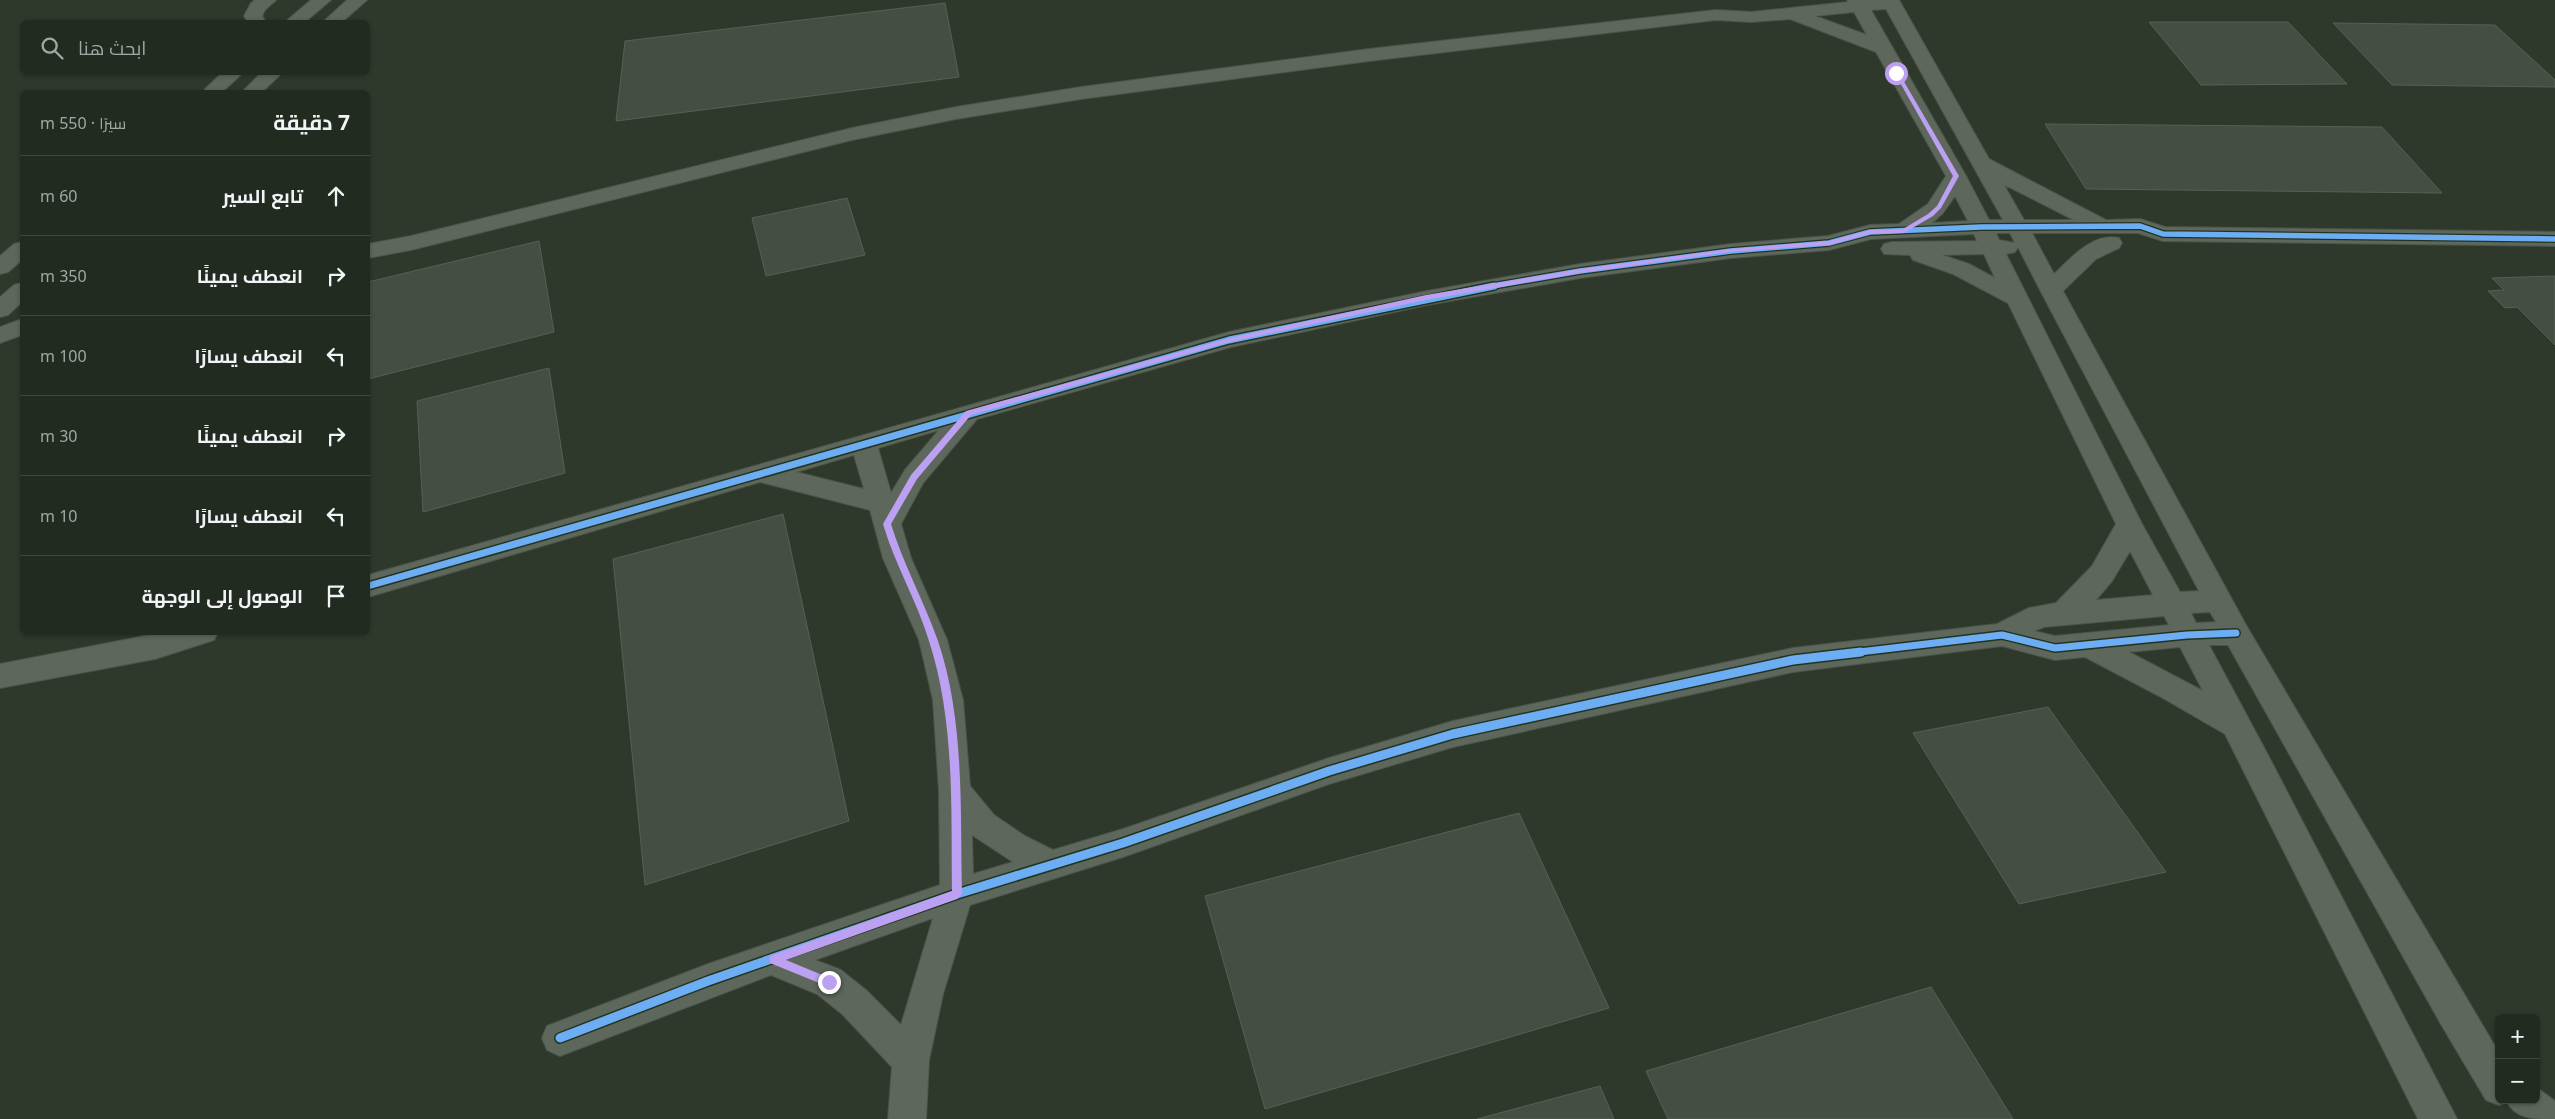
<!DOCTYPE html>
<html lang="ar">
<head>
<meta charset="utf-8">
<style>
  body { margin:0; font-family:"Noto Sans",Cairo,sans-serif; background:#2a3329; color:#f1f3f6; direction:rtl }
  .controls { position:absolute; right:15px; bottom:15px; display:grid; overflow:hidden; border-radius:8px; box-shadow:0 1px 4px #0004 }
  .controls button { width:45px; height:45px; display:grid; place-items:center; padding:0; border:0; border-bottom:1px solid #3f473e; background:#222b20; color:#f1f3f6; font:25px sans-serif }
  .stop { position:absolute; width:15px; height:15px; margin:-11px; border:4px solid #bca0f2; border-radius:50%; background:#fff }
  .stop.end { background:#bca0f2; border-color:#fff; box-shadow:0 1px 5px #0008 }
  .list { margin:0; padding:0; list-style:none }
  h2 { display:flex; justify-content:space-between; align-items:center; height:65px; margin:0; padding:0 20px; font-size:21px }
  h2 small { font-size:16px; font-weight:400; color:#a2a7a5 }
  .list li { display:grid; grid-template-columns:32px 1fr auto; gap:15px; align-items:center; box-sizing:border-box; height:80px; padding:0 20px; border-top:1px solid #3f473e }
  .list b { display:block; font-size:19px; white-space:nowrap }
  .list em { font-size:16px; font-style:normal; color:#a2a7a5 }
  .icon { flex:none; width:28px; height:28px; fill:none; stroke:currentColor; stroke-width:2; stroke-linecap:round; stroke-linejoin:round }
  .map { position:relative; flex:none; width:2555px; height:1119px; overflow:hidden; direction:ltr }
  .search { position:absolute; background:#222b20; box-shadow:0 1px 4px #0004; left:20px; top:20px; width:350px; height:55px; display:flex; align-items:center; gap:12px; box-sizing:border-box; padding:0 18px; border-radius:8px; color:#a2a7a5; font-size:19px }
  .panel { position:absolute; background:#222b20; box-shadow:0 1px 4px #0004; left:20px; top:90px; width:350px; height:545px; border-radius:8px; direction:rtl }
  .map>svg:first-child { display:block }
  .building { fill:#454e43; stroke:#566153 }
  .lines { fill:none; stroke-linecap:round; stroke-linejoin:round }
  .minor-casing { stroke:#4c5449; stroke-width:2 }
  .minor { fill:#5e675c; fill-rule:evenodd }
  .cycleway-far2-casing { stroke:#23341e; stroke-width:8 }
  .cycleway-far1-casing { stroke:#23341e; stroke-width:10 }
  .cycleway-casing { stroke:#23341e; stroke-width:12 }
  .cycleway-far2 { stroke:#6dadf4; stroke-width:5.5 }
  .cycleway-far1 { stroke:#6dadf4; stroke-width:7 }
  .cycleway { stroke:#6dadf4; stroke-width:9 }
  .route { fill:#bca0f2 }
</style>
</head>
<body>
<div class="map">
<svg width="2555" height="1119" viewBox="0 0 2555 1119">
  <rect width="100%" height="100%" fill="#2e392b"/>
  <path class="building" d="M945 3 959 77 616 121 625 41Z
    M2149 22H2288L2347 84 2201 85Z
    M2333 23 2495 25 2555 80V87L2392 85Z
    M2045 124 2382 127 2442 193 2086 189Z
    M847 198 865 255 766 276 752 218Z
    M539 241 554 332 368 379V282Z
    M2555 276V345L2517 307 2505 308 2488 291 2504 290 2492 278Z
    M549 368 565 473 423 512 417 401Z
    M783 514 849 821 645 885 613 559Z
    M2048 707 2166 872 2019 904 1913 733Z
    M1519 813 1609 1008 1265 1109 1205 896Z
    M1931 987 2013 1119H1668L1646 1071Z
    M1600 1086 1614 1119H1477Z"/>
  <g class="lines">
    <g class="minor-casing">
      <path id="minor" d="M255 0H276L265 10 262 16 266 22H248L244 16 251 3Z
        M311 0H331L305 22H285Z
        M347 0H367L342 22H323Z
        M1847 0H1899L1989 159 2106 220 2140 219 2165 227 2555 232V246L2163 241 2138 233H2032L2054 274C2071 258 2093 232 2119 238L2122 243 2119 248 2096 259 2063 291 2246 625 2499 1053V1100H2536V1087L2555 1101V1119C2533 1119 2516 1119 2507 1102L2499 1105 2486 1100 2442 1026 2228 645H2209L2268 755 2457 1119H2418L2225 734 2161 697 2085 657 2055 660 2002 646 1793 672 1453 747 1329 784 1123 857 970 905 943 994 929 1060 926 1119H888L892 1067 842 1014 817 994 771 975 560 1056 547 1050 542 1038 547 1026 708 964 940 885 939 791 933 700 919 640 883 558 870 510 760 482 368 597V575L1229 332 1427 291 1580 264 1731 244 1828 236 1870 225 1899 224 1928 204 1946 176 1876 52 1790 19 1751 22 1716 20 1369 61 1081 99 956 119 852 140 411 250 368 258V244L411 236 852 128 956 107 1081 87 1369 49 1716 10 1751 12 1848 2ZM1886 9 2003 220H1989L1966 176 1871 10ZM1854 12 1867 35 1815 16ZM2004 185 2011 188 2074 220H2024ZM1955 196 1968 221 1932 223 1943 213ZM1996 233H2010L2015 243 1999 240ZM1974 234 1977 241 1892 242 1884 244 1881 249 1884 254 1910 255 1913 260 1953 274 2008 303 2116 524 2092 566 2056 603 2029 608 1997 624 1793 648 1453 721 1329 758 1123 829 1053 850 1025 836 994 815 970 786 963 700 947 640 911 558 901 524 923 483 977 419 1231 347 1427 305 1580 278 1731 258 1829 250 1871 239ZM2018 247 2040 290 2199 591 2180 592 2142 524 2006 254 2015 252ZM1984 254 1995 278 1969 264 1942 255ZM939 430 905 470 891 493 878 448ZM854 455 864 489 796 472ZM2130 551 2153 595 2096 600 2112 581ZM2210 612 2216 622 2196 623 2191 613ZM2164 616 2169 625 2055 636 2034 631 2044 627ZM2180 647 2203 691 2129 652ZM972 835 1013 862 973 874ZM933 918 901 1025 866 990 841 970 815 960Z
        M223 72H244L222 92H202Z
        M262 72H283L262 92H242Z
        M22 242V260L8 272 0 274V256L14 244Z
        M22 283V302L8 315 0 317V297L14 285Z
        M22 319V335L0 343V327Z
        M165 632H218L214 640 155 659 0 688V664Z"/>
    </g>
    <use href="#minor" class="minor"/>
    <g class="cycleway-far2-casing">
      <path id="cycleway-far2" d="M1487 287 1580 271 1731 251 1829 243 1870 232 1981 227 2140 226 2163 234 2555 239"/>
    </g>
    <g class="cycleway-far1-casing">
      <path id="cycleway-far1" d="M368 586 1229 340 1494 286
        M1851 653 2002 635 2055 648 2187 635 2236 633"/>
    </g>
    <g class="cycleway-casing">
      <path id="cycleway" d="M560 1038 708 981 957 894 1123 843 1329 771 1453 734 1793 660 1861 652"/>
    </g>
    <use href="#cycleway-far2" class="cycleway-far2"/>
    <use href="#cycleway-far1" class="cycleway-far1"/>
    <use href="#cycleway" class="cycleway"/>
  </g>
  <path class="route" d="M1894 72 1899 73 1959 176 1941 208 1933 216 1904 233 1870 234 1829 245 1730 252 1580 273 1426 300 1230 342 971 415 917 479 891 524C903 564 924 601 938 641 965 721 960 811 962 894L957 899 786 960 832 979 834 982 829 987 770 963V956L952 891C951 809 955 721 929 641 917 601 895 565 883 524L911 475 966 411 1230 338 1426 295 1580 269 1730 249 1829 241 1870 230 1903 229 1928 214 1937 206 1953 176Z"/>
</svg>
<div class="controls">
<button>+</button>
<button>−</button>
</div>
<div class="stop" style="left:1896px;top:73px"></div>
<div class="stop end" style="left:829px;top:982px"></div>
<div class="search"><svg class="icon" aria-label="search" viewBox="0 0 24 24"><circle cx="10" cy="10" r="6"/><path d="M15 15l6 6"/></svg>ابحث هنا</div>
<section class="panel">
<h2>7 دقيقة<small>سيرًا · 550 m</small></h2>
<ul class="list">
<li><svg class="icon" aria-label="ahead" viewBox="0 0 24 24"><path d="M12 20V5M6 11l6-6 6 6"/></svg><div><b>تابع السير</b></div><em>60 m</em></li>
<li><svg class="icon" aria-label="right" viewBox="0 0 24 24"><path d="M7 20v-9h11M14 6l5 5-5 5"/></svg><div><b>انعطف يمينًا</b></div><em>350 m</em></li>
<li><svg class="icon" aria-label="left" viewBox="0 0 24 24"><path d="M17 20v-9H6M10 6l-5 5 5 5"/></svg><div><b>انعطف يسارًا</b></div><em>100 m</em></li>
<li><svg class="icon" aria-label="right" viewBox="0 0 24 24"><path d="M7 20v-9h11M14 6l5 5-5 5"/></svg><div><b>انعطف يمينًا</b></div><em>30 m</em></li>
<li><svg class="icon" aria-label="left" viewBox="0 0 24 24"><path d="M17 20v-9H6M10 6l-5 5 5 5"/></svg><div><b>انعطف يسارًا</b></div><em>10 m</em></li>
<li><svg class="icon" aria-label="arrive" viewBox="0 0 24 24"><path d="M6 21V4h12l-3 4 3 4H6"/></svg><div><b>الوصول إلى الوجهة</b></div></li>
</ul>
</section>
</div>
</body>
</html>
